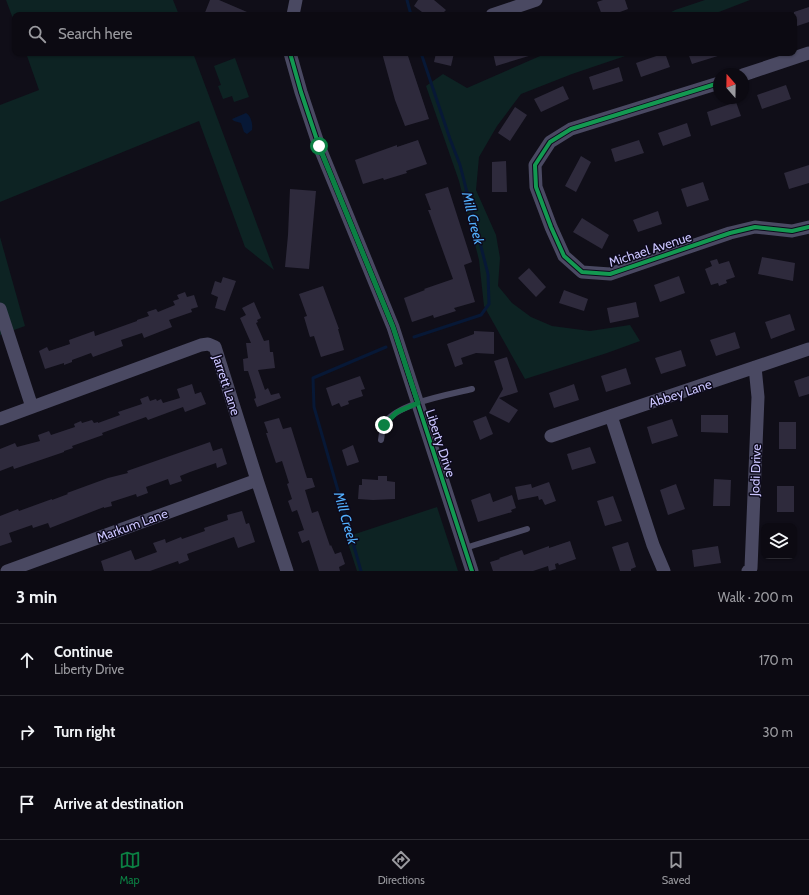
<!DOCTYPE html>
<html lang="en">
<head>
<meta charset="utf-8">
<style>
  body { margin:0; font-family:Cabin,sans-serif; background:#1a1820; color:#f1f3f6 }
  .controls { position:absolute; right:12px; bottom:12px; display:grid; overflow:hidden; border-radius:8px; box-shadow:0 1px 3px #0004 }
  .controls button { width:36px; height:36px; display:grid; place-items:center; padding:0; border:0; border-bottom:1px solid #2c2b32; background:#0c0a12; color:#f1f3f6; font:20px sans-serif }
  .compass { position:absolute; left:713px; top:68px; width:36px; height:36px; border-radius:50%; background:#0c0a12; box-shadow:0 1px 3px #0004; rotate:340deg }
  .stop { position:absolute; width:12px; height:12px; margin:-9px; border:3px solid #0b8043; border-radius:50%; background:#fff }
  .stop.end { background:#0b8043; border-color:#fff; box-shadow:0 1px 4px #0008 }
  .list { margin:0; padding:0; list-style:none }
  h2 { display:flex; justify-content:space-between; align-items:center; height:52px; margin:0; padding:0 16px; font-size:17px }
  h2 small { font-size:13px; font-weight:400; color:#9a9a9f }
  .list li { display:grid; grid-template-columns:26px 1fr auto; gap:12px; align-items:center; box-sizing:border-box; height:72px; padding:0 16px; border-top:1px solid #2c2b32 }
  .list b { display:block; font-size:15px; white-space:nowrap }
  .list p { margin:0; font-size:13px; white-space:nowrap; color:#9a9a9f }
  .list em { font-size:13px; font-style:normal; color:#9a9a9f }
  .icon { flex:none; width:22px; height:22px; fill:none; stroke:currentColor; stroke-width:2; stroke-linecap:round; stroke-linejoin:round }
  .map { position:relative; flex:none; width:809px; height:571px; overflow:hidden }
  .search { position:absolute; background:#0c0a12; box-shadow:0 1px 3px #0004; left:12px; right:12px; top:12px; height:44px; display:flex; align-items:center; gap:10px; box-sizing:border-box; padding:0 14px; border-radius:8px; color:#9a9a9f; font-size:15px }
  .sheet { height:268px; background:#0c0a12 }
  nav { display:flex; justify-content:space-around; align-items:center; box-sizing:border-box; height:56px; border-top:1px solid #2c2b32; background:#0c0a12; font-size:11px; color:#9a9a9f }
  nav a { display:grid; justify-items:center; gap:2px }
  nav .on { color:#0b8043 }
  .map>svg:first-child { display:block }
  .green { fill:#0d2323 }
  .water { fill:#071836 }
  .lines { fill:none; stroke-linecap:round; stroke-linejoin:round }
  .stream { stroke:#071836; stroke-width:3 }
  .building { fill:#2e2a3c }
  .lane { stroke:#4a4962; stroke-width:6 }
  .street { stroke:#4a4962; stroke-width:13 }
  .cycleway-casing { stroke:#0d0a1c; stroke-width:6 }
  .cycleway { stroke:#139951; stroke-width:4 }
  .route { stroke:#0b8043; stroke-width:5 }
  .labels { text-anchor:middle; stroke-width:3; stroke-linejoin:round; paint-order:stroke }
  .street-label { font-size:13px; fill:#cbc5ff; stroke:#0d0a1c }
  .water-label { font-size:14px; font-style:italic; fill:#53b1ff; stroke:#0d0a1c }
</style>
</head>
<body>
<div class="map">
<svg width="809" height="571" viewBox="0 0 809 571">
  <rect width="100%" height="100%" fill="#100e18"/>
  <path class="green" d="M6 0H173L179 15H15V24Z
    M705 0H750L711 15H666L675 10Z
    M26 53H193L274 270 245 247 199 121 0 202V105L39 90Z
    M547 53H634L572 74 521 94 497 126 479 157 476 190 496 235 500 258 498 286 512 303 531 317 552 326 590 331 630 325 640 341 607 353 525 379 484 306 479 260 459 181 426 86 443 74 467 88Z
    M235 58 249 97 234 102 232 96 223 99 218 86 221 85 214 66Z
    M0 237 25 326 0 335Z
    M437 507 458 571H357L346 537Z"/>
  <path class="water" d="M246 113C251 116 253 124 252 130L247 134 244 132 241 123 234 121 232 119Z"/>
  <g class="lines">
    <path class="stream" d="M407 0 411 15
      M414 337 481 315 489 304 488 274 460 165 450 139 421 53
      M361 571 314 407 313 378 386 347"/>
  </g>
  <path class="building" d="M210 0H219L254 15H204Z
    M418 0H434L446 10 441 15H426L414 6Z
    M603 0H625L628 9 612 15H602L597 2Z
    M809 7V22L794 27V12Z
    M382 53H407L429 119 405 126 395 100Z
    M436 53H454L451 66 434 62Z
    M493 53H532V55L496 66Z
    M665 53 670 67 641 77 636 63Z
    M688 53H721V55L692 64Z
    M619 67 623 81 593 90 589 77Z
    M786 85 791 99 762 109 757 95Z
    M563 86 569 99 541 112 534 99Z
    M736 102 741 116 711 126 707 112Z
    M515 107 527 115 510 141 498 133Z
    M687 123 691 136 663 146 658 133Z
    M418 140 427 164 406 171 407 173 384 180 383 178 363 184 355 160 397 145V147Z
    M639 140 644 153 615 162 611 149Z
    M581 156 591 162 576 192 565 186Z
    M506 161 507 192H492V162Z
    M809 165V183L789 189 784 173Z
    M703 182 709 200 687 207 681 189Z
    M448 187 472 262 464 265 475 302 454 308 456 311 434 318 433 315 412 322 404 298 425 290 424 289 453 279 430 215 428 210H431L425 194Z
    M290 189 316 191 309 269 285 267 288 235Z
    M658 211 662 224 638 232 633 220Z
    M582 218 609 235 602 249 573 232Z
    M762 257 795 263 793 281 758 274Z
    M717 259 719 264 729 261 735 277 726 280 727 283 719 286 718 283 711 285 705 269 712 266 710 261Z
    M529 268 546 287 536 297 518 278Z
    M679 276 685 293 660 302 654 285Z
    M223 277 236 281 225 311 215 308 218 297 211 294 215 281 221 283Z
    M323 286 339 329H338L344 350 321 357 314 336 310 337 309 334 304 317 307 316 299 294Z
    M564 290 588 299 584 311 559 303Z
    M185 292 187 297 194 295 198 307 191 309 192 312 169 320 172 327 144 338 142 333 121 340 123 346 93 357 91 353 72 360V362L64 365V363L45 369 39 351 47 347 49 351 70 344 69 340 94 331 95 336 137 321V320L149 316 147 312 156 309 158 312 175 305 173 301 179 299 177 295Z
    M254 302 261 318 257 320 258 322 256 323 264 341 269 340 270 352H273L275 368 258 370 265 390 268 388 271 395 279 393 281 398 257 407 254 399 256 398 255 393 248 371H244L243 359 248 358 246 343H251L240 318 246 315 242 308Z
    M636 302 639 317 610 323 607 308Z
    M790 314 795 330 771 339 765 322Z
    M474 331 494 332V354L476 353 461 358 463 364 455 367 447 344 474 334Z
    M735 332 740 348 716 356 710 340Z
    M681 350 686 366 661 374 655 358Z
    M507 357 518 392 499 398 518 410 509 423 489 413 503 389 494 361Z
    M626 368 631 384 606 392 601 376Z
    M360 376 365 389 361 390 363 396 348 401 349 404 341 407 339 403 332 406 326 388Z
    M809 376V394L799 397 794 381Z
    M192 384 195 394 201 392 206 404 185 412 183 407 148 420 146 417 102 433 103 435 72 446 73 448 64 451V452L14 469 13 466 0 471V449L15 443 17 447 40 441 38 435 49 431 51 435 75 427 74 424 81 421 82 423 92 420 94 423 98 422V423L120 415 118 412 142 404 140 399 148 396 150 401 156 399 157 401 161 399 163 403 180 398 177 389Z
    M574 384 579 400 554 408 549 393Z
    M701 415H728V433L701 432Z
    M486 416 493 434 480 440 473 421Z
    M279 418 283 429 291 427 307 478H312L315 487 305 490 312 513 318 511 330 546 331 545 335 554 341 552 345 564 339 567 340 571H319L309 540 302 543 298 532 304 530 297 510 292 512 288 501 292 499 287 484 289 483 282 461 276 463 266 433H268L264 422Z
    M672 419 678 436 652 444 647 427Z
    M779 422H796V449H779Z
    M210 442 213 451 222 448 227 464 217 468 216 463 190 472 180 476 182 481 170 485 168 479 146 487 148 493 137 497 136 494 111 502 112 506 104 508V507L50 528 48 523 33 528 32 525 9 533 12 542 0 546V516L18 509 19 511 52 499V500L68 494 67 493 108 478 128 473 127 471Z
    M353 445 359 462 347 466 342 450Z
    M590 447 596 463 572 470 567 454Z
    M378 476H387V481L395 482V499L373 500 358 499 359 485H362V479L378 480Z
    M714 479 731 480 730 506H713Z
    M549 482 556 501 545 505 542 499 539 500 538 496 518 500 515 487 531 484 532 488Z
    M676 484 685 509 668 515 660 490Z
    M777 486H794V512H777Z
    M490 493 493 502 512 495 516 508 511 510 512 512 478 522 471 500Z
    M613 496 622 521 605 526 597 501Z
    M242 511 246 524 249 523 255 542 238 548 234 537 187 554 189 560 179 564 178 561 150 571H104L101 561 131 550 135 560 138 559 157 552 153 543 165 539 166 543 181 537 182 539 205 531 204 528 228 520 227 515Z
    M570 541 576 559 559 565 558 563 555 564 556 569 549 571 548 566 533 571H493L490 562 500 559 499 558 522 550 524 555 549 546V548Z
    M628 542 636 567 631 569V571H620L612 547Z
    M718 546 721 563 694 567 692 550Z"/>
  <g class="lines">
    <path class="lane" d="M381 440C382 435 382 428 384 424 397 403 448 395 472 389
      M465 548 527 529"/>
    <path class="street" d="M293 15 296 0
      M492 15 536 0
      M290 53 301 92 319 146 393 327 472 571
      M743 75 809 53
      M719 83 571 129 550 142 535 165 536 187 551 227 564 256 582 272 610 274 730 233 755 227 792 231 809 227
      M0 309 32 407
      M611 416 653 545 664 571
      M0 419 201 345 208 344 215 347 257 480 287 571
      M551 436 809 349
      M7 571 257 480
      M748 571 751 568 758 397 755 367"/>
    <g class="cycleway-casing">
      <path id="cycleway" d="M290 53 301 92 319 146 393 327 472 571
        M719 83 571 129 550 142 535 165 536 187 551 227 564 256 582 272 610 274 730 233 755 227 792 231 809 227"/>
    </g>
    <use href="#cycleway" class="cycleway"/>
  </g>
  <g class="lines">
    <path class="route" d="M319 146 393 327 418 403 397 412 384 425"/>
  </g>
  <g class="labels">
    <g class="street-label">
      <text transform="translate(650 249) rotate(-18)" y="5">Michael Avenue</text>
      <text transform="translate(227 385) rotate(72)" y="5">Jarrett Lane</text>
      <text transform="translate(680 393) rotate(-18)" y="5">Abbey Lane</text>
      <text transform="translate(441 443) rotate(72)" y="5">Liberty Drive</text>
      <text transform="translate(755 470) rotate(-88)" y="5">Jodi Drive</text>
      <text transform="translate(132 525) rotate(-20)" y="5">Markum Lane</text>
    </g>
    <g class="water-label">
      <text transform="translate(473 218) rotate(76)" y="5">Mill Creek</text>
      <text transform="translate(346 518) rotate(74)" y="5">Mill Creek</text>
    </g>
  </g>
</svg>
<div class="controls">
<button><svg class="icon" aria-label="layers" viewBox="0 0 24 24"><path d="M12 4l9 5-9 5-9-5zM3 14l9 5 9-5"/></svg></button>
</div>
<svg class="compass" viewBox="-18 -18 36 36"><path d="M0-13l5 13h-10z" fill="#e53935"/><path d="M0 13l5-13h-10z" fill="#9a9a9f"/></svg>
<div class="stop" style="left:319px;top:146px"></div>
<div class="stop end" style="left:384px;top:425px"></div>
<div class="search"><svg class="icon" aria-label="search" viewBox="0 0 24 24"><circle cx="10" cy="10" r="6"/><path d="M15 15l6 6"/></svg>Search here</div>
</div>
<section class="sheet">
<h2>3 min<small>Walk · 200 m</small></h2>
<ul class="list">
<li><svg class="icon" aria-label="ahead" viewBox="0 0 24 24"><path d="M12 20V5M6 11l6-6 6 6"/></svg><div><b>Continue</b><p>Liberty Drive</p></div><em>170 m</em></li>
<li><svg class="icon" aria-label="right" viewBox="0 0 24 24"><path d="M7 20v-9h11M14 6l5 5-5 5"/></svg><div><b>Turn right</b></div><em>30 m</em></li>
<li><svg class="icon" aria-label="arrive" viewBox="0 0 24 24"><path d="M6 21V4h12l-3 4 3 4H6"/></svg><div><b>Arrive at destination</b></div></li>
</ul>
</section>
<nav>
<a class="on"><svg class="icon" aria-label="map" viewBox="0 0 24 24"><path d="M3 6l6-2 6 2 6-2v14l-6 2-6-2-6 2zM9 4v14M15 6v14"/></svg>Map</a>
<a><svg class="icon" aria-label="directions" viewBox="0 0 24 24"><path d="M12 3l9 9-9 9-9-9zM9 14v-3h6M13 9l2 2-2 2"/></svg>Directions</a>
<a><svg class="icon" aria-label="saved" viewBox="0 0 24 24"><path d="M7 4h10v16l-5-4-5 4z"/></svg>Saved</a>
</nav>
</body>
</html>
